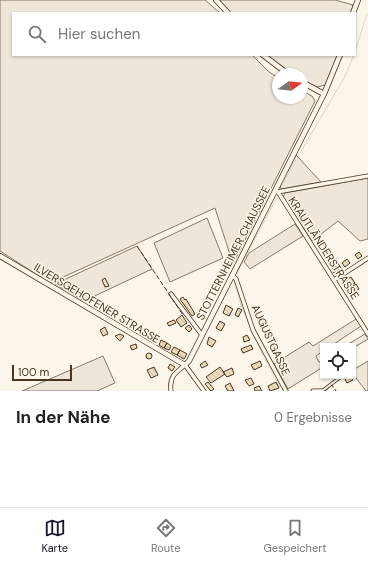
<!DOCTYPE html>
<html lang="de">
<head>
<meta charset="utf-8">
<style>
  body { margin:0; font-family:"DM Sans",sans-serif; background:#f2f2f2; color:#222 }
  .controls { position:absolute; right:12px; bottom:12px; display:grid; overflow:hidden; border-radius:0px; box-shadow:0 1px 3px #0004 }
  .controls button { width:36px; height:36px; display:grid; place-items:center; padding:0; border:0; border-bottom:1px solid #e0e0e0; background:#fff; color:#222; font:20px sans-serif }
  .compass { position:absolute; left:272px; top:68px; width:36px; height:36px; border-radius:50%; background:#fff; box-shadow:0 1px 3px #0004; rotate:75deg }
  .scale { position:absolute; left:12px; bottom:10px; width:60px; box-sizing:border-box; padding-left:4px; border:2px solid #4a3520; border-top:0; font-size:11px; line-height:14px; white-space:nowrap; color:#4a3520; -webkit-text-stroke:3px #fbf6e9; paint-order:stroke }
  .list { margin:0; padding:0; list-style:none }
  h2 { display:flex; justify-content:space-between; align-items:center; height:52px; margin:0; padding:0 16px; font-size:17px }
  h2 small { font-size:13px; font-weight:400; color:#767676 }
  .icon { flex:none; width:22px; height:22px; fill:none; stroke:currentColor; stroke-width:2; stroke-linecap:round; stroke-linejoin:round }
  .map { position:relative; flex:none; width:368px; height:391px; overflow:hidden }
  .search { position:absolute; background:#fff; box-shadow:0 1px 3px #0004; left:12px; right:12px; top:12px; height:44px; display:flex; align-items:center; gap:10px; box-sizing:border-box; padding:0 14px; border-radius:0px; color:#767676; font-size:15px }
  .sheet { height:116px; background:#fff }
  nav { display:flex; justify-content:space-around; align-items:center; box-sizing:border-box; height:56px; border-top:1px solid #e0e0e0; background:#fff; font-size:11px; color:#767676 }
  nav a { display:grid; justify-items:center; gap:2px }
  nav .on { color:#111827 }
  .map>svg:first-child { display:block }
  .green { fill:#ede6d9; stroke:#887966 }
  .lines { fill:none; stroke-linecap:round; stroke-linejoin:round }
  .stream { stroke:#dcd4c6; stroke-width:1 }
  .building { fill:url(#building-back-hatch); stroke:#4a3520 }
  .service-casing { stroke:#4a3520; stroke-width:3.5 }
  .minor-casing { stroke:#4a3520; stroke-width:5 }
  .tertiary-casing { stroke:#4a3520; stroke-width:6 }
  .service { stroke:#fbf6e9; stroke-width:2 }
  .minor { stroke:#fbf6e9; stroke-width:3.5 }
  .tertiary { stroke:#fbf6e9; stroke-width:4.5 }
  .fence { stroke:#4a3520; stroke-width:1; stroke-dasharray:5 2; stroke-linecap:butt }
  .labels { text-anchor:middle; stroke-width:3; stroke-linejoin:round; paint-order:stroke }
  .street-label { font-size:11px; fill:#4a3520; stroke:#fbf6e9 }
</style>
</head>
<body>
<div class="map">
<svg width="368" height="391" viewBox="0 0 368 391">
  <defs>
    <pattern id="building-back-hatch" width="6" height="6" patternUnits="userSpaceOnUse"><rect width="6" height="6" fill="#ecdcbc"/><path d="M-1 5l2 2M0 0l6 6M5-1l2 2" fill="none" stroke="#ccbda1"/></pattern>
  </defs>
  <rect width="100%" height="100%" fill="#fbf6e9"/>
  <path class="green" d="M0 0H205L220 13H13V55H252L268 71 278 78V98H302V91L312 96 315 101 233 264 215 208 50 283 0 251Z
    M219 0H335L353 5 351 13H230Z
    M266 55H339L325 85 317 87 302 80V74H292Z
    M296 155 321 182 281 189 280 185Z
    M368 178V239L360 241 338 221 312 241 283 197 285 193Z
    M207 218 223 258 170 282 154 243Z
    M295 224 303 236 250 269 244 262 249 253Z
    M137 246 152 269 84 301 55 284Z
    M356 319 361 326 331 346H323V351L316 356 319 362 323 360V367L288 389 274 364 309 342 313 346Z
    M365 334 368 339 353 348V346H345Z
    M103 356 115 383 97 391H22Z
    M368 361V391H366L353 374V370Z"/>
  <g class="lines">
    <path class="stream" d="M355 52 367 14
      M300 153 344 78 354 55
      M281 188 296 159
      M237 273 277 197
      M234 280 242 308 263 356
      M265 359 280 387"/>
  </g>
  <path class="building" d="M359 252 362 256 358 259 355 255Z
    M347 259 350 263 345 267 342 263Z
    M336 266 339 270 334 273 332 269Z
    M351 277 355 283 349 287 347 279Z
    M105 278 109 286 105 287 102 280Z
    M356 284 359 289 353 293 350 288Z
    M183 297 185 300 186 299 195 314 192 316 180 299Z
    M226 305 233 309 229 316 223 313Z
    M238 308 242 310 238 317 235 315Z
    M182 315 187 323 181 327 176 320Z
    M174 320 176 323 169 326 167 323Z
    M220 321 225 324 221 331 216 328Z
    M189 325 192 329 189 332 185 328Z
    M105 327 108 334 103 336 100 330Z
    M120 334 124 336 120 341 115 336Z
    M247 335 250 340 244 342 243 337Z
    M154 337 158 339 156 343 150 339Z
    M209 337 216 341 212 347 207 344Z
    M161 340 167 343 164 348 159 345Z
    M167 343 171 346 169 350 164 348Z
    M136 344 137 348 132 350 130 346Z
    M251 345 253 349 243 353 241 349Z
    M174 347 180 350 177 355 171 352Z
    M180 350 187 354 184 359 177 355Z
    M146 356a3 3 0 1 1 6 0a3 3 0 1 1-6 0Z
    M205 361 208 365 202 368 200 365Z
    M260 361 262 366 254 370 251 365Z
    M170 364 175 367 172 371 168 368Z
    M154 367 158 375 151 378 147 370Z
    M220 367 225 374 211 383 206 377Z
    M232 368 234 374 227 377 223 372Z
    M350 376 353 380 347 383 345 379Z
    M251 378 254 384 249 386 245 380Z
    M208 382 214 389 211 391 205 384Z
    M276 382 279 388 270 391 268 386Z
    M230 383 234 391H228L225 386Z
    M259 386 262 391H255L254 388Z"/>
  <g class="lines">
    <g class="service-casing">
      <path id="service" d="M322 391 342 376"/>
    </g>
    <g class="minor-casing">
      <path id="minor" d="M277 192 368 176
        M278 192 368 334
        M232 275 236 279 253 330 286 391
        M334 280 368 258
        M171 294 202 335
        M171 391C169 377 175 373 185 365L204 391
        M313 391H322"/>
    </g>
    <g class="tertiary-casing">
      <path id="tertiary" d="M216 0 228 13
        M353 13 358 0
        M263 55 288 74
        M302 82 324 94
        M0 256 185 365 189 361 324 94 340 55"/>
    </g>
    <use href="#service" class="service"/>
    <use href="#minor" class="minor"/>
    <use href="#tertiary" class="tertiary"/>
    <path class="fence" d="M137 246 183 315
      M325 391 332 385 336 391"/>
  </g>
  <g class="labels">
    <g class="street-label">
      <text transform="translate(324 248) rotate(57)" y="4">KRAUTLÄNDERSTRASSE</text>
      <text transform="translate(233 253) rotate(-63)" y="4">STOTTERNHEIMER CHAUSSEE</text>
      <text transform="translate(97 303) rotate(31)" y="4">ILVERSGEHOFENER STRASSE</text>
      <text transform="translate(271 340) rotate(65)" y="4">AUGUSTGASSE</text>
    </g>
  </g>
</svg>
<div class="controls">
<button><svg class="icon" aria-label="locate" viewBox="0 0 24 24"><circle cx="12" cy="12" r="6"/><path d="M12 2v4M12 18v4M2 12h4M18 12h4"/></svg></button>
</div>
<svg class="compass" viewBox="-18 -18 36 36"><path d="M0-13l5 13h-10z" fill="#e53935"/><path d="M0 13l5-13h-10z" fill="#767676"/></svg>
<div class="scale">100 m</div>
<div class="search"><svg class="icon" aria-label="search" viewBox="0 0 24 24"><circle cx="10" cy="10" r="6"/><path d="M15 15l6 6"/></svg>Hier suchen</div>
</div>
<section class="sheet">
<h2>In der Nähe<small>0 Ergebnisse</small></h2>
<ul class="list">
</ul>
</section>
<nav>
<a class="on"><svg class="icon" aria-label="map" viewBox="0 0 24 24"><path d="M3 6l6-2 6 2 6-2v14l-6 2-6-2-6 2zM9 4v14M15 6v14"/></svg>Karte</a>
<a><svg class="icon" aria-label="directions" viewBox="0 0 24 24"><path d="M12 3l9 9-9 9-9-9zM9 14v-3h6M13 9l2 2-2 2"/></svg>Route</a>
<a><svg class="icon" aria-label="saved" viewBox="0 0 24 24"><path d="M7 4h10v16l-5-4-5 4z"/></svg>Gespeichert</a>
</nav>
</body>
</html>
